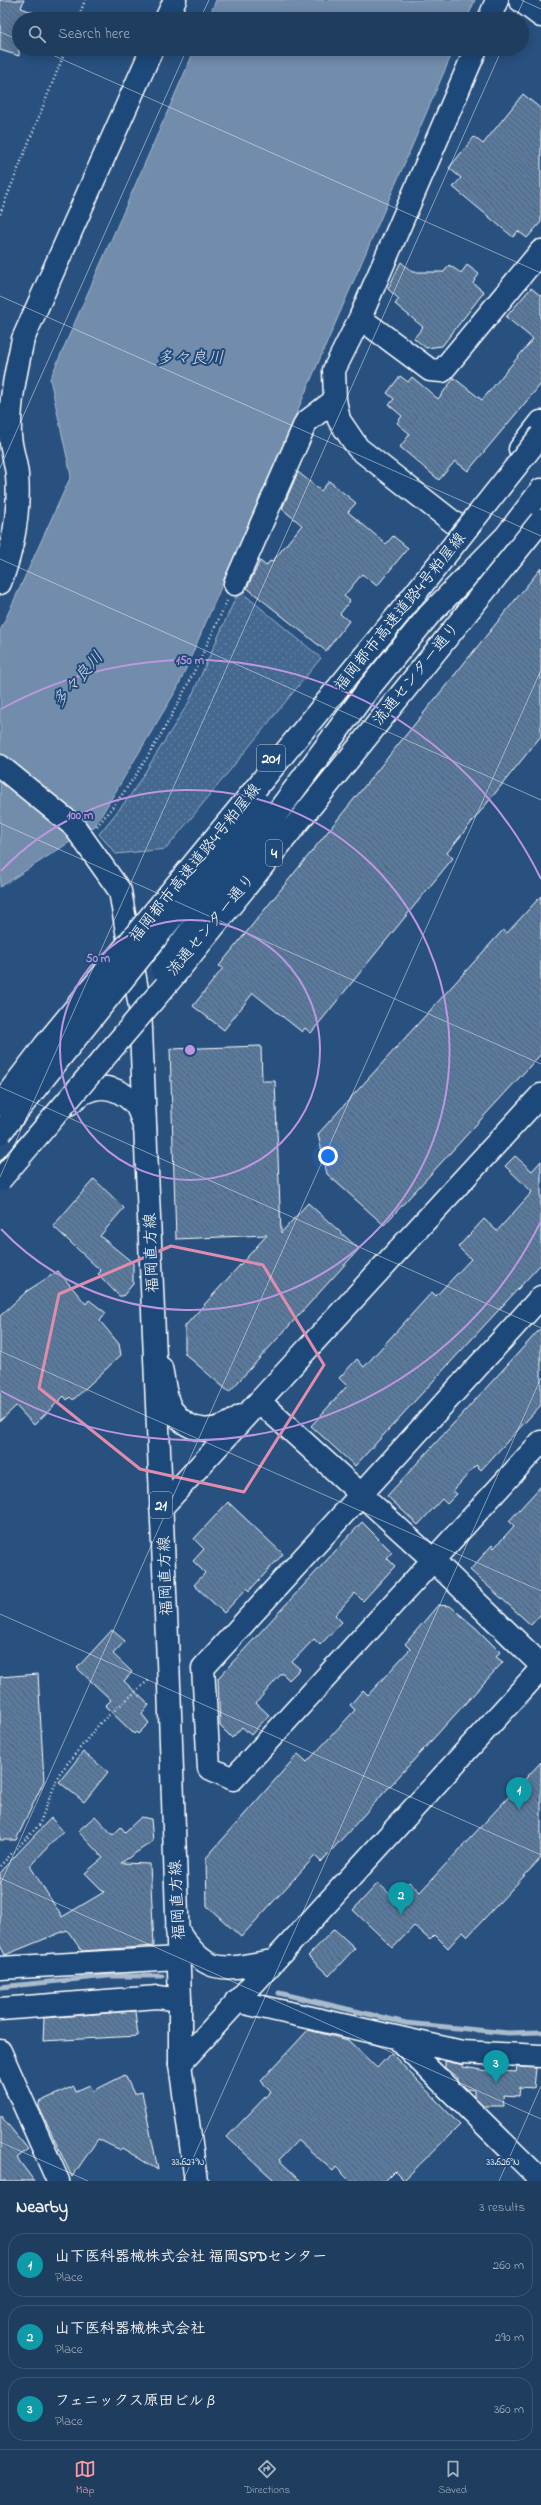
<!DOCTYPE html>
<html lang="en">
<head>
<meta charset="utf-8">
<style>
  body { margin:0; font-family:"Indie Flower","Klee One",sans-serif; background:#264465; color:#f1f3f6 }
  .you { position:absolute; left:328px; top:1156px; width:14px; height:14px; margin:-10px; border:3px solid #fff; border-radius:50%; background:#1a73e8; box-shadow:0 0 0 6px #1a73e833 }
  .badge { display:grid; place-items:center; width:26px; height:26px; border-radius:50%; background:#ff9aa2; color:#fff; font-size:13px; font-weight:700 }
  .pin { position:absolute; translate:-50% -33px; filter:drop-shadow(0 1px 2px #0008) }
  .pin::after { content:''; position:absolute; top:21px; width:14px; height:12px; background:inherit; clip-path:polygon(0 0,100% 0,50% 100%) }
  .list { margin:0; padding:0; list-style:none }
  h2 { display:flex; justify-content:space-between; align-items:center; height:52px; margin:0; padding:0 16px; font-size:17px }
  h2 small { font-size:13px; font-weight:400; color:#a1aebd }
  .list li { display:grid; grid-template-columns:26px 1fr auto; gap:12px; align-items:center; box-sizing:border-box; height:64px; margin:0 8px 8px; padding:0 8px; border:1px solid #3c5674; border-radius:16px }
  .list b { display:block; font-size:15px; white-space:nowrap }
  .list p { margin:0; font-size:13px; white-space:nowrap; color:#a1aebd }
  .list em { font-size:13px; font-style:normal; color:#a1aebd }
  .icon { flex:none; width:22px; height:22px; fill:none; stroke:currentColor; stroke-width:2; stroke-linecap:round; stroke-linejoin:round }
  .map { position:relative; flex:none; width:541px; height:2181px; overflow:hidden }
  .search { position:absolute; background:#1e3d5f; box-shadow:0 2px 10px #0003; left:12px; right:12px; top:12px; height:44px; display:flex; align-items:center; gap:10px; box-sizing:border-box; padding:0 14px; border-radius:22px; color:#a1aebd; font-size:15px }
  .sheet { height:268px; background:#1e3d5f }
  nav { display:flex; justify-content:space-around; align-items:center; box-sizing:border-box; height:56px; border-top:1px solid #3c5674; background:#1e3d5f; font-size:11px; color:#a1aebd }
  nav a { display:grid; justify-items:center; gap:2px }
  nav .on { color:#ff9aa2 }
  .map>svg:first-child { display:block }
  .park { fill:url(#park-dots); stroke:#a2b4c8 }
  .water { fill:#718dab; stroke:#aabbcd }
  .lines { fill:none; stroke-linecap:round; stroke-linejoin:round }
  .stream { stroke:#aabbcd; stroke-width:5 }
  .building { fill:url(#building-back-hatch); stroke:#fff }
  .minor-casing { stroke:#fff; stroke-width:25 }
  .major-casing { stroke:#fff; stroke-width:25 }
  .highway-casing { stroke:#fff; stroke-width:25 }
  .path { stroke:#fff; stroke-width:2.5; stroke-dasharray:1 3; stroke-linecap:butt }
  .minor { stroke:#1f4a7a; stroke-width:22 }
  .major { stroke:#1f4a7a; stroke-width:22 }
  .highway { stroke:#1f4a7a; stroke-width:22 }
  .highway-bridge-casing { stroke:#fff; stroke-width:25; stroke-linecap:butt }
  .highway-bridge { stroke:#1f4a7a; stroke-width:22 }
  .marked { fill:none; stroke:#e08cad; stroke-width:3; stroke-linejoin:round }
  .ticks { fill:none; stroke:#fff; stroke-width:1; stroke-opacity:0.45 }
  .ring { fill:none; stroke:#bd96df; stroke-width:2 }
  .labels { text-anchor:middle; stroke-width:4; stroke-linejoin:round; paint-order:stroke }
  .shield { fill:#1f4a7a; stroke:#bcc9d7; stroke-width:1 }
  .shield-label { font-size:15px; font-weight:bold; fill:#fff }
  .street-label { font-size:16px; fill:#fff; stroke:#1f4a7a }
  .water-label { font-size:17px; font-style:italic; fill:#d4dde6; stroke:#1f4a7a }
  .ticks-label { font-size:10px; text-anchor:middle; fill:#fff; stroke:#1f4a7a; stroke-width:4; stroke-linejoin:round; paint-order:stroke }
  .centre { fill:#bd96df; stroke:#1f4a7a; stroke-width:2 }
  .ring-label { font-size:12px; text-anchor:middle; font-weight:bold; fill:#bd96df; stroke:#1f4a7a; stroke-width:4; stroke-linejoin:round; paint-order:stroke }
</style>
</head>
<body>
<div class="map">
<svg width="541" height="2181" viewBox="0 0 541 2181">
  <defs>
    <pattern id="park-dots" width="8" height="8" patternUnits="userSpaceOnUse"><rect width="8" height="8" fill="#446890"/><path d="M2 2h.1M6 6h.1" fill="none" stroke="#607fa1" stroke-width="1.8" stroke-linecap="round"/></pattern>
    <pattern id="building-back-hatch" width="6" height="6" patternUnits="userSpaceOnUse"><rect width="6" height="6" fill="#5a7a9d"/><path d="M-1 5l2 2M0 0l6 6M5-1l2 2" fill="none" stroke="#536374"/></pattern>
  </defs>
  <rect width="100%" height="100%" fill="#28517f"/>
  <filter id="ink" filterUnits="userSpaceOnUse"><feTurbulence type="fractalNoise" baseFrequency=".025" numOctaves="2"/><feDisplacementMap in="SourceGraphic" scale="8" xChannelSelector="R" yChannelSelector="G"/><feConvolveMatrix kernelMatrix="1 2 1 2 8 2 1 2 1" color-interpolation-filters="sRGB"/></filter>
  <g filter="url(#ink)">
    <path class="park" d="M239 590 321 658 166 849 116 854 99 834 130 796 189 702Z"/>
    <path class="water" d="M216 0H475L467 19H208Z
      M195 49H454L177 689 95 826 0 887V631L71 476 50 379Z"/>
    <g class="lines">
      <path class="stream" d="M0 1987 108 1976H162
        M279 1993 406 2023 508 2033 541 2032"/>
    </g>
    <path class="building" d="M0 0H24L21 8 47 17 46 19H19V56L0 50Z
      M523 94 541 109V222L527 238 518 231 513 237 453 187 461 178 449 168 474 137 483 144Z
      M401 262 412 272H444L449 265 461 273 467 265 479 274 473 283 484 292 442 346 426 348 414 338 423 327 395 304 399 299 388 289Z
      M531 288 541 296V384L468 471 455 461 439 480 400 447 410 434 397 423 402 416 389 405 394 399 387 393 400 376 408 382 412 377 438 399 454 378 482 400 533 339 506 317Z
      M298 472 321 491 329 481 356 503 348 512 386 544 393 536 408 548 377 586 362 574 344 596 350 601 340 614 349 621 326 651 247 588 260 561 266 566 270 561 272 562 302 525 282 509Z
      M541 568V736L447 853 453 858 311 1033 305 1028 302 1032 253 993 224 1030 193 1006 223 968 219 966Z
      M541 896V1054L384 1225 327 1174 318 1134 503 930 507 933Z
      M261 1046 262 1081H275L281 1233 308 1203 359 1249 229 1392 185 1354V1326L267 1235 176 1239 170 1049Z
      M515 1156 532 1171 541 1161V1264L355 1466 311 1426 347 1386 339 1378 357 1359 364 1367 432 1292 436 1296 471 1259 458 1247 484 1219 497 1231 532 1192 505 1166Z
      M94 1179 124 1208 100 1236 133 1263V1284L123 1296H119L98 1274 101 1271 53 1226Z
      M58 1271 86 1304 89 1300 106 1313 100 1321 119 1344 121 1355 73 1400 70 1397 67 1400 64 1396 34 1425 16 1406 0 1421V1316L27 1291Z
      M541 1328V1405L481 1470 476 1465 453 1491 457 1494 447 1504 442 1499 418 1525 387 1496Z
      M541 1486V1614L531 1625 470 1570 492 1545 494 1548 514 1526 509 1521Z
      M228 1502 283 1554 249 1591 247 1588 224 1613 194 1585 205 1573 193 1561 204 1549 194 1539Z
      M362 1522 392 1552 387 1558 395 1566 363 1601 355 1593 335 1615 342 1622 320 1645 314 1639 292 1662 300 1669 289 1680 282 1673 256 1703 269 1715 258 1727 251 1735 242 1727 232 1738 220 1726 218 1678Z
      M438 1605 450 1606 476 1628 500 1652 496 1657 503 1662 321 1862 315 1856 241 1937 207 1906 206 1858 298 1754 307 1762 355 1710 350 1705 363 1690 368 1695 410 1649 405 1644Z
      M112 1630 125 1641 113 1654 132 1672 124 1681 149 1705 142 1714 149 1723 138 1734 136 1732 134 1734 105 1706 111 1700 77 1668Z
      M38 1674 44 1781 16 1840H0V1677Z
      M83 1752 108 1772 84 1802 59 1782Z
      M541 1762V1858L468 1936 463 1931 448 1948 435 1935 430 1940 414 1926 393 1948 353 1910 378 1883 394 1898 409 1882 420 1892Z
      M95 1816 113 1835 121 1827 125 1832 141 1817 151 1819 153 1841 121 1863 150 1864 154 1946 82 1951 67 1930 5 1955 0 1945V1872L51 1818 63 1831 30 1866 62 1917 104 1892 85 1873 103 1858 78 1831Z
      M334 1929 355 1948 329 1976 308 1956Z
      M135 2011 138 2036 43 2041 44 2018Z
      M308 2030 348 2040 377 2068 391 2053 460 2125 404 2180 395 2171 385 2181H350L336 2167 333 2171 298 2140 279 2160 301 2181H275L227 2137 271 2091 261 2081Z
      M445 2061 463 2065V2067L501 2073V2071L516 2072 517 2067 536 2068 534 2088 520 2087 519 2096 503 2095 504 2106H483L474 2097V2090L467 2089 458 2081V2078L445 2068Z
      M125 2075 134 2094 142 2092 158 2170 122 2148 120 2150 98 2139 72 2177 39 2107V2102L74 2086 76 2091 90 2085 93 2091Z
      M0 2115 28 2149 17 2158 34 2181H0Z"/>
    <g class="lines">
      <g class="minor-casing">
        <path id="minor" d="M520 0 541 16
          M166 19 175 0
          M489 19 497 0
          M360 318 430 370 442 371 541 251
          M458 526 358 448 339 420 335 400 334 370 360 318 476 49
          M0 583C13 550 20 511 17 475 16 462 11 449 10 436 9 403 16 371 23 339L152 49
          M235 584 306 422 335 400
          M69 1104C90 1083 113 1082 134 1103 140 1109 142 1121 145 1129
          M541 1297 203 1668 209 1768 233 1779 541 1442
          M161 1368C164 1380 165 1401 172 1410 191 1436 217 1434 241 1416
          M260 1402 433 1560 541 1665
          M161 1508 541 1095
          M177 1929C206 1977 222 1970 272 1961
          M0 1968 178 1958
          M236 2001 462 2052 541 2056
          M0 2009 158 1997 180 2000
          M396 2037 541 2180
          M180 2064 541 1669"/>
      </g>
      <g class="major-casing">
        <path id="major" d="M0 766 74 826 120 891 140 1007 169 1685 180 2000V2064L196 2181
          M0 2051 58 2181"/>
      </g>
      <g class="highway-casing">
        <path id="highway" d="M520 449 541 422
          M369 688 429 615 506 536 541 490"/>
      </g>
      <path class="path" d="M78 19 85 0
        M0 214 66 49
        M97 826C154 760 191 680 227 601
        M0 1866 39 1825 59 1774 101 1722 150 1679"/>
      <use href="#minor" class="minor"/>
      <use href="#major" class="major"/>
      <use href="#highway" class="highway"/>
      <g class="highway-bridge-casing">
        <path id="highway-bridge" d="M162 969 369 688
          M0 1104 45 1045 402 610 541 435
          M0 1133 215 864 259 804
          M0 1180 173 977 541 521"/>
      </g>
      <use href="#highway-bridge" class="highway-bridge"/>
    </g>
  </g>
  <path class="marked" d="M171 1246 263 1265 324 1365 244 1492 140 1469 39 1388 59 1294Z"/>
  <path class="ticks" d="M521 0 541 9M200 19 209 0M515 19 524 0M0 32 19 40M39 49 541 273M0 296 541 536M0 468 187 49M0 559 541 800M0 823 541 1064M0 1087 541 1328M0 1177 502 49M0 1351 541 1591M0 1614 541 1855M0 1878 541 2119M0 1885 541 670M0 2142 88 2181M183 2181 541 1378M499 2181 541 2086"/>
  <g class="ring">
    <circle cx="190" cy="1050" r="130"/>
    <path d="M1 871A260 260 0 1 1 1 1229"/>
    <path d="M541 1221A390 390 0 0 1 1 1391M1 709A390 390 0 0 1 541 879"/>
  </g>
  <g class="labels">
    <g class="shield">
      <rect x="257" y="745" width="28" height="26" rx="3"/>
      <rect x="266" y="840" width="16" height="26" rx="3"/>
      <rect x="150" y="1492" width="22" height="26" rx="3"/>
    </g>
    <g class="shield-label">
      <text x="271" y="763">201</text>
      <text x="274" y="858">4</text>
      <text x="161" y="1510">21</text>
    </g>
    <g class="street-label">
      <text transform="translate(399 611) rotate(-51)" y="6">福岡都市高速道路4号粕屋線</text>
      <text transform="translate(415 673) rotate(-51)" y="6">流通センター通り</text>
      <text transform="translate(194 862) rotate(-51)" y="6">福岡都市高速道路4号粕屋線</text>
      <text transform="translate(210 924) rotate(-50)" y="6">流通センター通り</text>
      <text transform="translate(150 1253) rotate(-92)" y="6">福岡直方線</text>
      <text transform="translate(164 1576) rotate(-92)" y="6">福岡直方線</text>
      <text transform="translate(176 1900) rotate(-93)" y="6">福岡直方線</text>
    </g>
    <g class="water-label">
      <text x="190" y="363">多々良川</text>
      <text transform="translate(77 679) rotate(-49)" y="6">多々良川</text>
    </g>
  </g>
  <g class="ticks-label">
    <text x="188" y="2165">33.627°N</text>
    <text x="503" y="2165">33.626°N</text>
  </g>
  <circle cx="190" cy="1050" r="6" class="centre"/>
  <g class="ring-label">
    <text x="190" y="664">150 m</text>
    <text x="80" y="819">100 m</text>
    <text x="98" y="962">50 m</text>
  </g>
</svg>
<div class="you"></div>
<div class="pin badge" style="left:519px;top:1810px;background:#0f9aa8">1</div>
<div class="pin badge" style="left:401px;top:1915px;background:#0f9aa8">2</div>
<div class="pin badge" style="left:496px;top:2083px;background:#0f9aa8">3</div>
<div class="search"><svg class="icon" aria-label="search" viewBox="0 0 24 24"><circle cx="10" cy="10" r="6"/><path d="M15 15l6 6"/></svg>Search here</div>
</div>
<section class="sheet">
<h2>Nearby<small>3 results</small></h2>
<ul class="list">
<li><span class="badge" style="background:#0f9aa8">1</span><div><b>山下医科器械株式会社 福岡SPDセンター</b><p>Place</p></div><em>260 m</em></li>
<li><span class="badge" style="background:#0f9aa8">2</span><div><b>山下医科器械株式会社</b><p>Place</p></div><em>290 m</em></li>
<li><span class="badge" style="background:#0f9aa8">3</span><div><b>フェニックス原田ビルβ</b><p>Place</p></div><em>360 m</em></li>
</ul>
</section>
<nav>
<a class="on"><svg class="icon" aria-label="map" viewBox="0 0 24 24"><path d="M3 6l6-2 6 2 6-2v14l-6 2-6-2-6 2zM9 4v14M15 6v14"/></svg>Map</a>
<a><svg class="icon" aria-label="directions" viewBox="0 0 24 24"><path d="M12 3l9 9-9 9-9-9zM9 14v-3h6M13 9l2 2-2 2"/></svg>Directions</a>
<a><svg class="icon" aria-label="saved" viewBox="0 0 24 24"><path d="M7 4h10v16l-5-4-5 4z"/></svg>Saved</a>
</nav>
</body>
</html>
